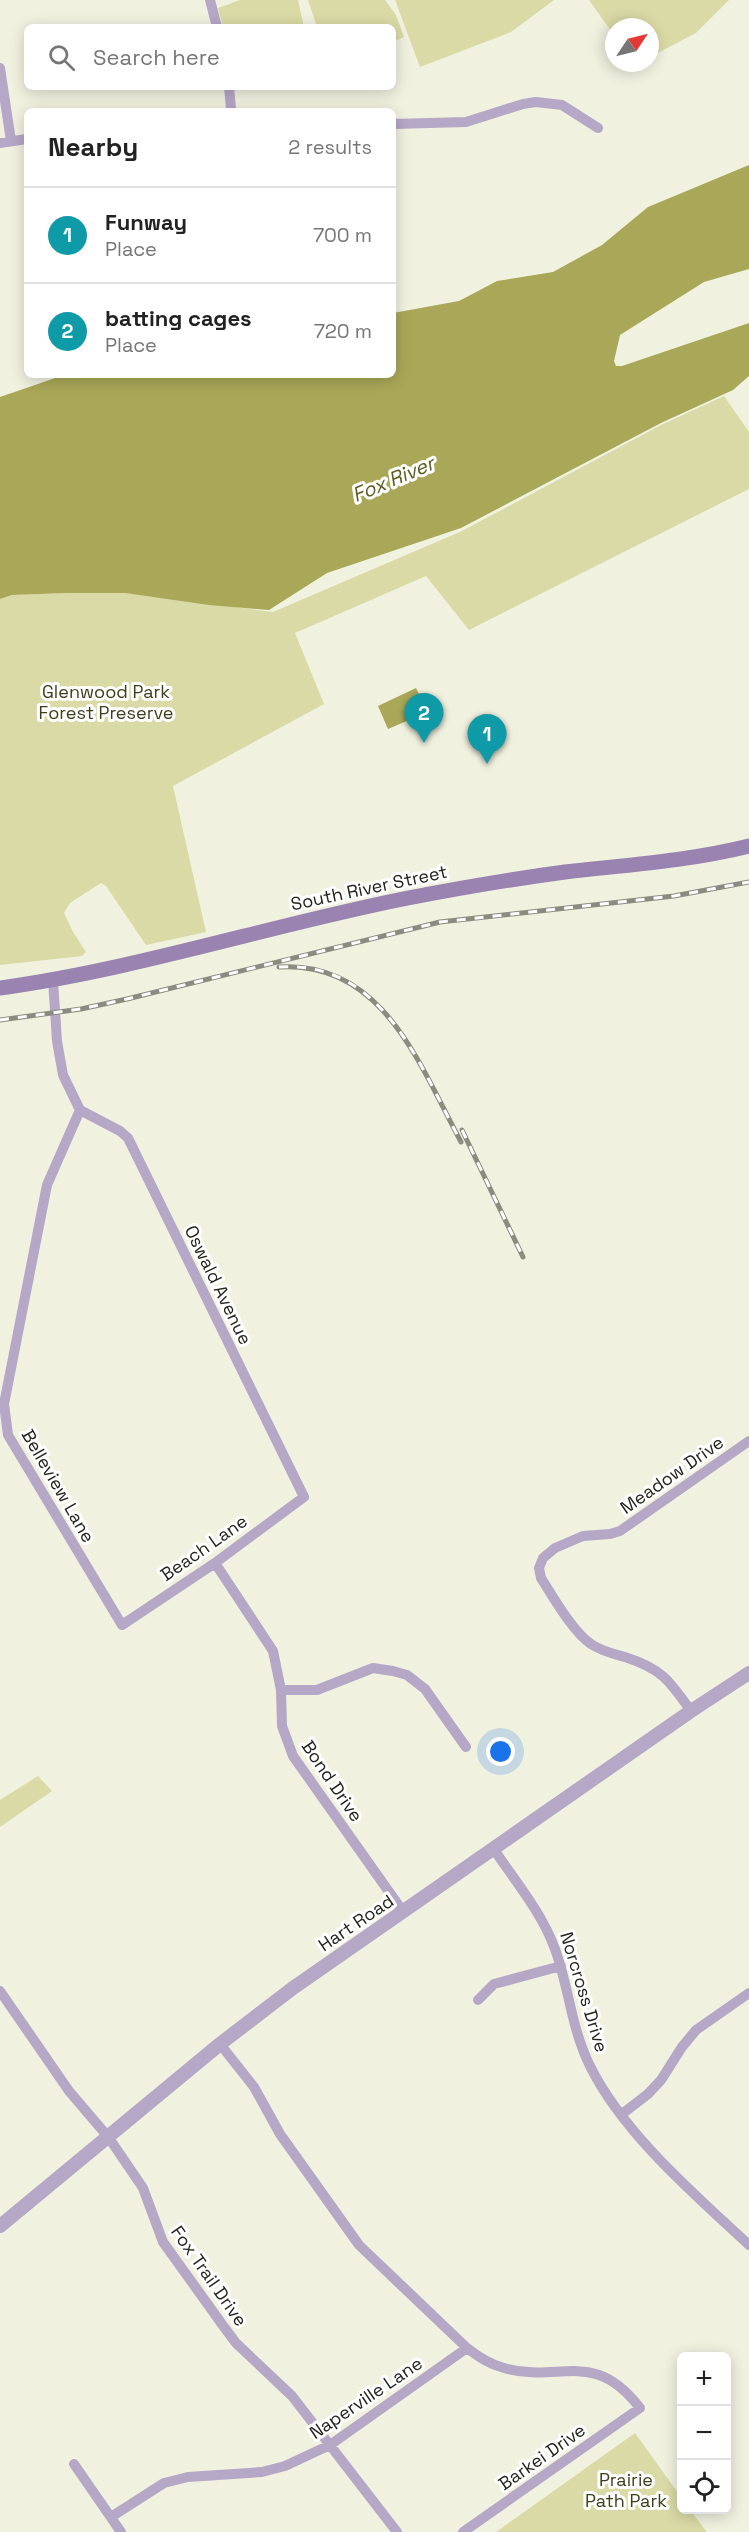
<!DOCTYPE html>
<html lang="en">
<head>
<meta charset="utf-8">
<style>
  body { margin:0; font-family:"Space Grotesk",sans-serif; background:#f2f2f2; color:#222 }
  .controls { position:absolute; right:18px; bottom:18px; display:grid; overflow:hidden; border-radius:9px; box-shadow:0 3px 15px #0003 }
  .controls button { width:54px; height:54px; display:grid; place-items:center; padding:0; border:0; border-bottom:2px solid #e0e0e0; background:#fff; color:#222; font:30px sans-serif }
  .compass { position:absolute; left:605px; top:18px; width:54px; height:54px; border-radius:50%; background:#fff; box-shadow:0 3px 15px #0003; rotate:55deg }
  .you { position:absolute; left:501px; top:1752px; width:21px; height:21px; margin:-15px; border:4px solid #fff; border-radius:50%; background:#1a73e8; box-shadow:0 0 0 9px #1a73e833 }
  .badge { display:grid; place-items:center; width:39px; height:39px; border-radius:50%; background:#ea580c; color:#fff; font-size:20px; font-weight:700 }
  .pin { position:absolute; translate:-50% -50px; filter:drop-shadow(0 2px 3px #0008) }
  .pin::after { content:''; position:absolute; top:32px; width:21px; height:18px; background:inherit; clip-path:polygon(0 0,100% 0,50% 100%) }
  .list { margin:0; padding:0; list-style:none }
  h2 { display:flex; justify-content:space-between; align-items:center; height:78px; margin:0; padding:0 24px; font-size:26px }
  h2 small { font-size:20px; font-weight:400; color:#767676 }
  .list li { display:grid; grid-template-columns:39px 1fr auto; gap:18px; align-items:center; box-sizing:border-box; height:96px; padding:0 24px; border-top:2px solid #e0e0e0 }
  .list b { display:block; font-size:22px; white-space:nowrap }
  .list p { margin:0; font-size:20px; white-space:nowrap; color:#767676 }
  .list em { font-size:20px; font-style:normal; color:#767676 }
  .icon { flex:none; width:33px; height:33px; fill:none; stroke:currentColor; stroke-width:2; stroke-linecap:round; stroke-linejoin:round }
  .map { position:relative; flex:none; width:749px; height:2532px; overflow:hidden }
  .search { position:absolute; background:#fff; box-shadow:0 3px 15px #0003; left:24px; top:24px; width:372px; height:66px; display:flex; align-items:center; gap:15px; box-sizing:border-box; padding:0 21px; border-radius:9px; color:#767676; font-size:22px }
  .panel { position:absolute; background:#fff; box-shadow:0 3px 15px #0003; left:24px; top:108px; width:372px; height:270px; border-radius:9px }
  .map>svg:first-child { display:block }
  .green { fill:#d9daa5 }
  .water { fill:#a9a858 }
  .lines { fill:none; stroke-linecap:round; stroke-linejoin:round }
  .minor { stroke:#b5a7c6; stroke-width:10 }
  .tertiary { stroke:#b5a7c6; stroke-width:14 }
  .secondary { stroke:#9883b1; stroke-width:15 }
  .rail-casing { stroke:#8b8b7f; stroke-width:5 }
  .rail { stroke:#fff; stroke-width:3; stroke-dasharray:9; stroke-linecap:butt }
  .labels { text-anchor:middle; stroke-width:6; stroke-linejoin:round; paint-order:stroke }
  .park-label { font-size:18px; fill:#3e3e1b; stroke:#fff }
  .street-label { font-size:18px; fill:#23231c; stroke:#fff }
  .water-label { font-size:20px; font-style:italic; fill:#5c5b20; stroke:#fff }
</style>
</head>
<body>
<div class="map">
<svg width="749" height="2532" viewBox="0 0 749 2532">
  <rect width="100%" height="100%" fill="#f1f1e0"/>
  <path class="green" d="M240 0H298L304 27H223L218 8Z
    M308 0H385L396 15 404 37 393 42V27H317Z
    M395 0H554L511 32 420 67Z
    M589 0H729L696 33 650 57V27H614V35Z
    M724 396 749 432V489L469 630 426 576 295 633 324 704 173 786 206 932 146 945 106 886 101 883 70 903 64 913 73 932 86 952 82 956 0 965V599L12 595 67 593H125L273 612 462 531 661 425Z
    M38 1776 52 1791 0 1827V1800Z
    M635 2433 681 2497 682 2510H690L707 2532H496Z"/>
  <path class="water" d="M749 165V269L704 282 620 335 614 361 616 366H622L749 323V376L733 390 661 423 461 528 327 573 269 610 209 605 125 593H67L12 595 0 599V397L64 375H393V313L459 301 497 281 553 272 602 245 648 207Z
    M416 688 428 712 388 729 378 706Z"/>
  <g class="lines">
    <path class="minor" d="M210 0 217 27
      M0 68 11 141
      M229 87 231 109
      M393 124 466 122 523 104 536 102 562 105 598 128
      M0 143 27 139
      M53 980 57 1041 63 1075 80 1110
      M80 1110 120 1131 128 1138 304 1497 215 1563 122 1625 8 1435 4 1404 47 1185Z
      M215 1563 273 1651 281 1690 282 1726 293 1756 404 1913
      M281 1690H317L373 1668 393 1671 407 1675 425 1689 466 1747
      M691 1711C669 1680 662 1669 625 1657 614 1654 601 1651 591 1644 573 1632 553 1597 541 1578L539 1568 543 1558 555 1548 583 1536 610 1534 620 1531 749 1441
      M493 1848C515 1881 541 1911 555 1949 569 1987 571 2028 590 2066 623 2133 694 2194 749 2245
      M0 1991 69 2091 109 2138 143 2188 163 2242 224 2327 236 2343 292 2396 397 2532
      M478 2000 494 1984 561 1966
      M220 2044 254 2087 280 2134 359 2245 467 2348C479 2357 489 2364 504 2368 560 2384 593 2347 640 2408L463 2532
      M622 2114 648 2094 661 2080 682 2047 696 2030 749 1993
      M74 2464 121 2532
      M111 2517 164 2483 188 2477 262 2472 285 2466 330 2445 467 2348"/>
    <path class="tertiary" d="M0 2226 220 2044 293 1988 691 1711 749 1673"/>
    <path class="secondary" d="M0 988C138 969 271 925 408 898 460 888 512 879 565 872 626 865 689 861 749 846"/>
    <g class="rail-casing">
      <path id="rail" d="M279 967C383 960 420 1066 461 1142
        M0 1020 81 1009 127 999 440 922 674 896 749 882
        M462 1130 523 1257"/>
    </g>
    <use href="#rail" class="rail"/>
  </g>
  <g class="labels">
    <g class="park-label">
      <text x="106" y="698">Glenwood Park<tspan x="106" dy="21">Forest Preserve</tspan></text>
      <text x="626" y="2486">Prairie<tspan x="626" dy="21">Path Park</tspan></text>
    </g>
    <g class="street-label">
      <text transform="translate(369 888) rotate(-12)" y="6">South River Street</text>
      <text transform="translate(218 1285) rotate(64)" y="6">Oswald Avenue</text>
      <text transform="translate(672 1475) rotate(-35)" y="6">Meadow Drive</text>
      <text transform="translate(58 1486) rotate(60)" y="6">Belleview Lane</text>
      <text transform="translate(204 1548) rotate(-35)" y="6">Beach Lane</text>
      <text transform="translate(332 1781) rotate(56)" y="6">Bond Drive</text>
      <text transform="translate(356 1923) rotate(-34)" y="6">Hart Road</text>
      <text transform="translate(584 1992) rotate(73)" y="6">Norcross Drive</text>
      <text transform="translate(209 2276) rotate(55)" y="6">Fox Trail Drive</text>
      <text transform="translate(366 2398) rotate(-34)" y="6">Naperville Lane</text>
      <text transform="translate(542 2457) rotate(-35)" y="6">Barkei Drive</text>
    </g>
    <g class="water-label">
      <text transform="translate(393 479) rotate(-23)" y="7">Fox River</text>
    </g>
  </g>
</svg>
<div class="controls">
<button>+</button>
<button>−</button>
<button><svg class="icon" aria-label="locate" viewBox="0 0 24 24"><circle cx="12" cy="12" r="6"/><path d="M12 2v4M12 18v4M2 12h4M18 12h4"/></svg></button>
</div>
<svg class="compass" viewBox="-18 -18 36 36"><path d="M0-13l5 13h-10z" fill="#e53935"/><path d="M0 13l5-13h-10z" fill="#767676"/></svg>
<div class="you"></div>
<div class="pin badge" style="left:487px;top:764px;background:#0f9aa8">1</div>
<div class="pin badge" style="left:424px;top:743px;background:#0f9aa8">2</div>
<div class="search"><svg class="icon" aria-label="search" viewBox="0 0 24 24"><circle cx="10" cy="10" r="6"/><path d="M15 15l6 6"/></svg>Search here</div>
<section class="panel">
<h2>Nearby<small>2 results</small></h2>
<ul class="list">
<li><span class="badge" style="background:#0f9aa8">1</span><div><b>Funway</b><p>Place</p></div><em>700 m</em></li>
<li><span class="badge" style="background:#0f9aa8">2</span><div><b>batting cages</b><p>Place</p></div><em>720 m</em></li>
</ul>
</section>
</div>
</body>
</html>
